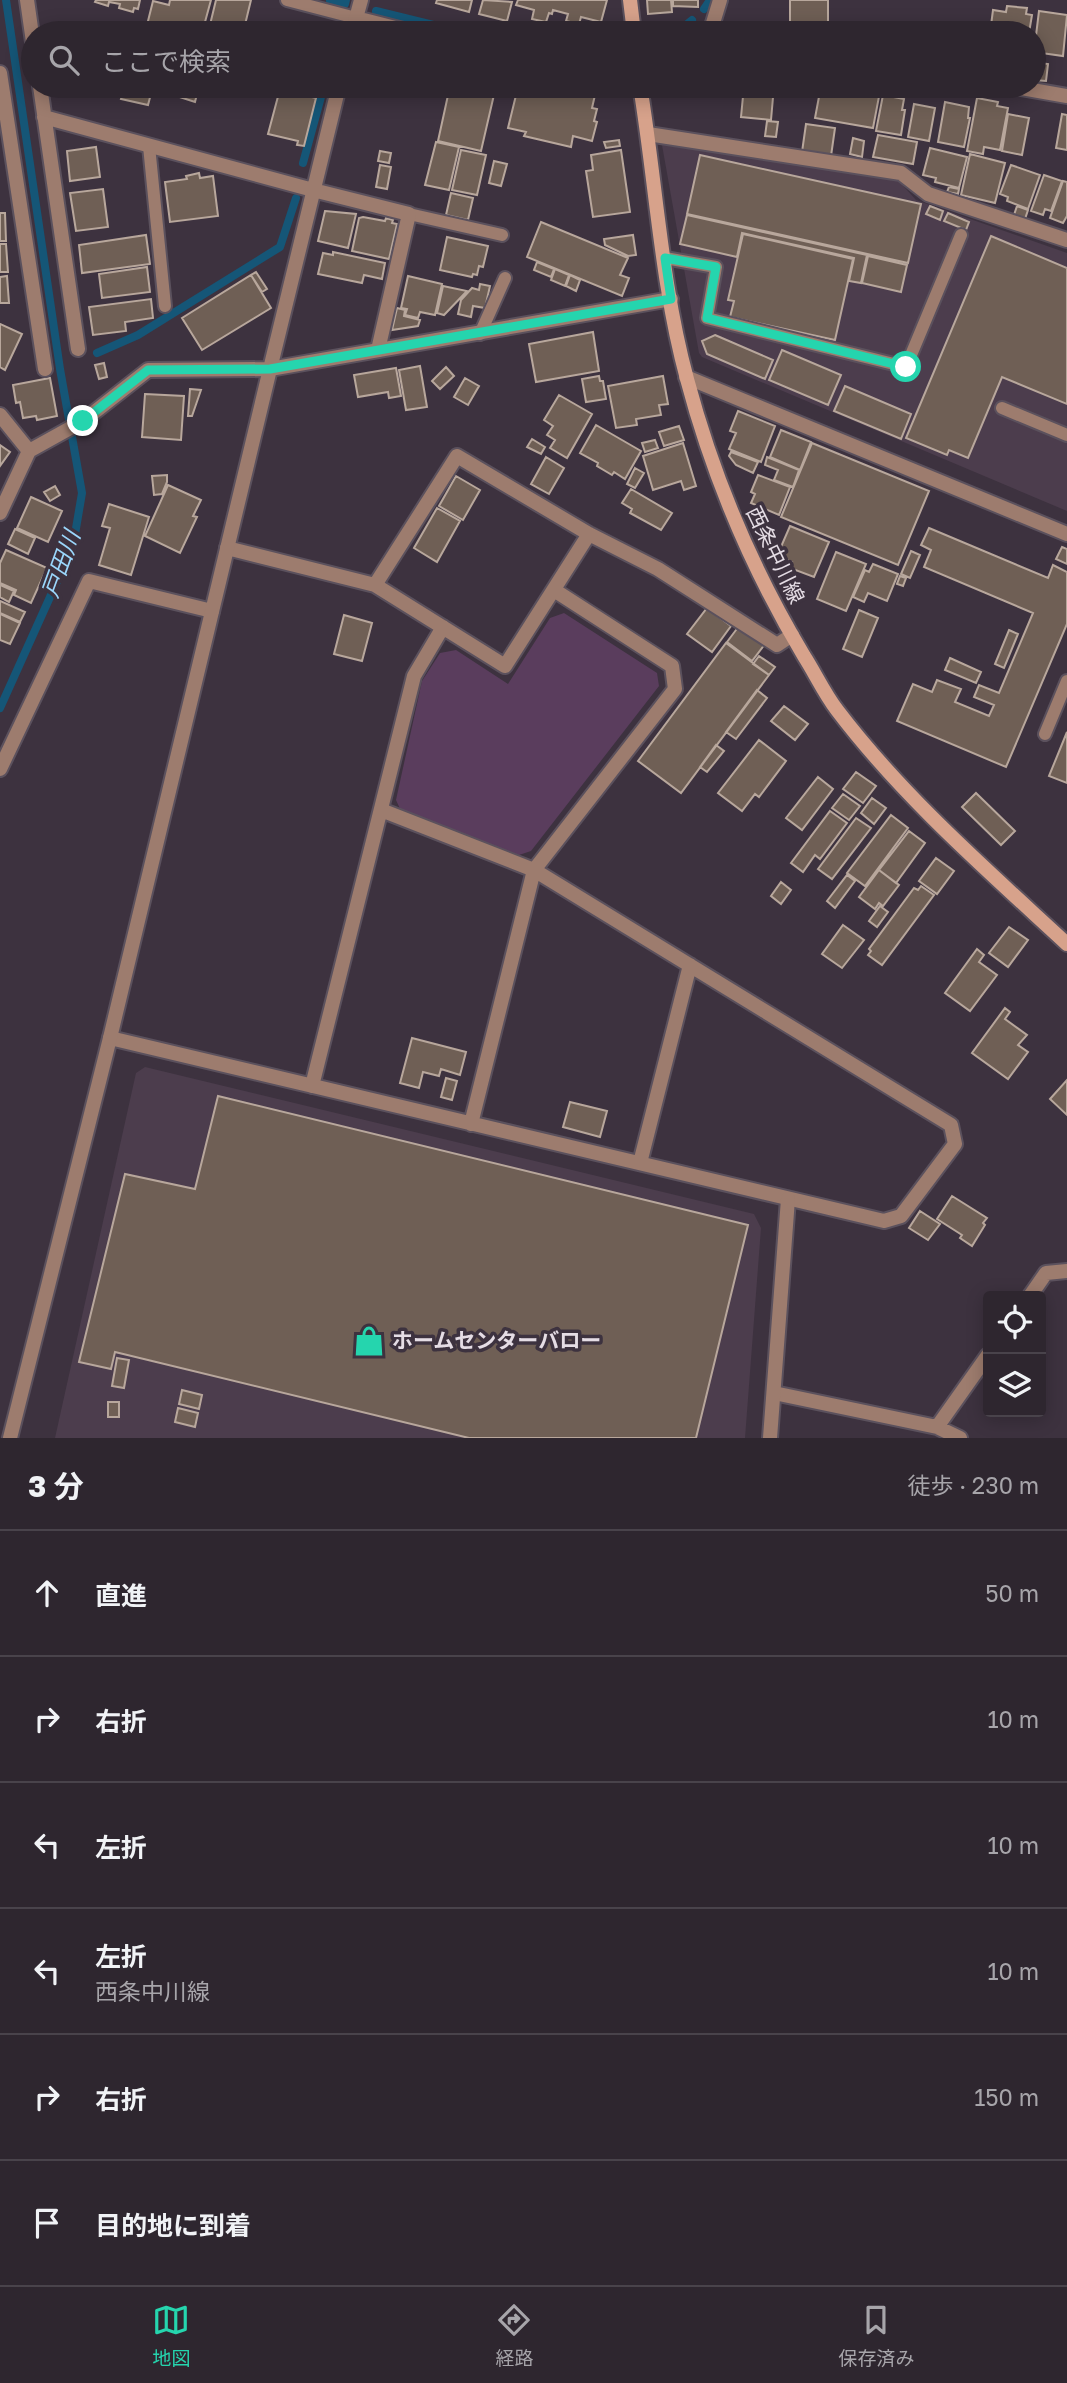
<!DOCTYPE html>
<html lang="ja">
<head>
<meta charset="utf-8">
<style>
  body { margin:0; font-family:"Golos Text","Noto Sans JP",sans-serif; background:#362e37; color:#f1f3f6 }
  .controls { position:absolute; right:21px; bottom:21px; display:grid; overflow:hidden; border-radius:7px; box-shadow:0 4px 18px #0003 }
  .controls button { width:63px; height:63px; display:grid; place-items:center; padding:0; border:0; border-bottom:2px solid #49434b; background:#2e262f; color:#f1f3f6; font:35px sans-serif }
  .stop { position:absolute; width:21px; height:21px; margin:-16px; border:5px solid #25d5ae; border-radius:50%; background:#fff }
  .stop.end { background:#25d5ae; border-color:#fff; box-shadow:0 2px 7px #0008 }
  .list { margin:0; padding:0; list-style:none }
  h2 { display:flex; justify-content:space-between; align-items:center; height:91px; margin:0; padding:0 28px; font-size:30px }
  h2 small { font-size:23px; font-weight:400; color:#a7a5aa }
  .list li { display:grid; grid-template-columns:46px 1fr auto; gap:21px; align-items:center; box-sizing:border-box; height:126px; padding:0 28px; border-top:2px solid #49434b }
  .list b { display:block; font-size:26px; white-space:nowrap }
  .list p { margin:0; font-size:23px; white-space:nowrap; color:#a7a5aa }
  .list em { font-size:23px; font-style:normal; color:#a7a5aa }
  .icon { flex:none; width:38px; height:38px; fill:none; stroke:currentColor; stroke-width:2; stroke-linecap:round; stroke-linejoin:round }
  .map { position:relative; flex:none; width:1067px; height:1438px; overflow:hidden }
  .search { position:absolute; background:#2e262f; box-shadow:0 4px 18px #0003; left:21px; right:21px; top:21px; height:77px; display:flex; align-items:center; gap:18px; box-sizing:border-box; padding:0 24px; border-radius:38px; color:#a7a5aa; font-size:26px }
  .sheet { height:847px; background:#2e262f }
  nav { display:flex; justify-content:space-around; align-items:center; box-sizing:border-box; height:98px; border-top:2px solid #49434b; background:#2e262f; font-size:19px; color:#a7a5aa }
  nav a { display:grid; justify-items:center; gap:4px }
  nav .on { color:#25d5ae }
  .map>svg:first-child { display:block }
  .built { fill:#4c3d4d }
  .green { fill:#5a3d5d }
  .lines { fill:none; stroke-linecap:round; stroke-linejoin:round }
  .stream { stroke:#155677; stroke-width:8 }
  .building { fill:#6f5f55; stroke:#b8a79c; stroke-width:2 }
  .service-casing { stroke:#5b515d; stroke-width:16 }
  .minor-casing { stroke:#5b515d; stroke-width:18 }
  .tertiary-casing { stroke:#5b515d; stroke-width:18 }
  .secondary-casing { stroke:#5b515d; stroke-width:18 }
  .service { stroke:#9d7c6e; stroke-width:12 }
  .minor { stroke:#9d7c6e; stroke-width:14 }
  .tertiary { stroke:#9d7c6e; stroke-width:14 }
  .secondary { stroke:#d7a28b; stroke-width:14 }
  .route { stroke:#25d5ae; stroke-width:9 }
  .labels { text-anchor:middle; stroke-width:7; stroke-linejoin:round; paint-order:stroke }
  .street-label { font-size:21px; fill:#e5dde5; stroke:#3d323f }
  .poi-label { font-size:21px; font-weight:bold; fill:#e5dde5; stroke:#3d323f; text-anchor:start }
  .water-label { font-size:23px; font-style:italic; fill:#9bd7fc; stroke:#3d323f }
</style>
</head>
<body>
<div class="map">
<svg width="1067" height="1438" viewBox="0 0 1067 1438">
  <rect width="100%" height="100%" fill="#3d323f"/>
  <path class="built" d="M662 145 897 179 916 200 1067 253V511L702 357 699 353Z
    M145 1067 754 1214 761 1228 745 1438H55L136 1073Z"/>
  <path class="green" d="M564 613 657 673 659 686 531 851 519 855 401 811 396 800 422 681 440 653 456 650 508 684 550 618Z"/>
  <g class="lines">
    <path class="stream" d="M330 0 345 4 346 0
      M704 9 710 0
      M376 11 466 33
      M339 33V31
      M676 33 692 20
      M303 163 324 86
      M97 353 138 335 280 247 296 198
      M0 708 73 546 82 493 60 369 6 0"/>
  </g>
  <path class="building" d="M96 0H140L138 9 134 8 133 12 119 8 120 4 109 2 108 6 95 2Z
    M170 0H211L202 33H145L153 1 169 5Z
    M216 0H251L243 33H208Z
    M437 0H472L469 12 436 3Z
    M483 0 512 2 507 21 479 14Z
    M518 0H607L601 22 581 17 579 24 566 21 568 14 553 10 552 14 549 13 546 22 532 19 534 10 516 5Z
    M647 0H671L672 12 648 14Z
    M673 0H698V7L673 6Z
    M790 0H828V33L790 32Z
    M1007 6 1027 8 1026 14 1032 15 1029 33H990L993 10 1006 12Z
    M1039 11 1067 15 1063 56 1034 52Z
    M1034 62 1048 64 1046 81 1034 80Z
    M125 86H153L148 105 121 99Z
    M159 86H199L195 102 158 90Z
    M450 86H496L481 151 438 141Z
    M513 86H535L567 93 568 89 595 95 592 108 597 109 594 121 597 122 592 141 573 136 571 147 524 136 526 132 508 128 518 87Z
    M696 86H730V90Z
    M744 86H774L771 120 741 117Z
    M821 86H881L873 128 815 118Z
    M280 89 316 98 304 146 297 145 298 141 268 134Z
    M883 95 904 99 902 110H905L901 135 876 131Z
    M977 98 998 102 997 106 1008 108 1000 150 984 147 983 154 967 151Z
    M945 102 969 107 968 118H970L964 147 938 142Z
    M914 104 935 108 929 141 908 137Z
    M1008 114 1029 118 1022 155 1002 151Z
    M1062 114 1067 115V150L1056 148Z
    M767 121 778 122 776 137 765 136Z
    M806 124 835 128 831 156 802 152Z
    M878 135 917 142 913 164 873 157Z
    M853 138 864 141 862 157 850 154Z
    M619 140 620 146 606 148 604 142Z
    M436 142 459 147 449 190 425 185Z
    M96 147 100 177 70 181 67 151Z
    M930 148 967 157 959 188 935 182 936 178 923 175Z
    M461 150 486 155 477 195 452 190Z
    M621 150 630 212 593 217 586 171 593 170 591 155Z
    M380 151 391 153 389 163 378 161Z
    M970 154 1005 163 995 203 961 195Z
    M700 155 921 204 908 263 687 214Z
    M494 161 507 164 501 186 489 183Z
    M380 165 391 167 387 189 376 187Z
    M1011 165 1040 175 1028 209 1007 201 1008 197 1000 194Z
    M199 173 200 178 213 176 218 216 170 222 165 182 187 179 186 176Z
    M1044 175 1062 181 1051 211 1045 209 1043 215 1031 211Z
    M1063 181 1067 182V216L1063 223 1050 218Z
    M949 187 959 189 958 194 947 192Z
    M103 189 108 227 76 231 70 193Z
    M451 193 473 198 468 220 446 215Z
    M930 206 943 211 940 220 926 214Z
    M1017 206 1028 210 1025 219 1014 215Z
    M325 211 356 214 348 248 318 241Z
    M0 213H5L6 241H0Z
    M948 213 969 222 966 230 944 221Z
    M687 215 867 255 861 283 849 281 854 258 742 233 737 257 680 244Z
    M363 217 385 221 386 218 393 220 392 223 397 224 389 259 352 251 359 218Z
    M541 222 628 258 620 275 629 278 622 296 527 257Z
    M743 234 853 259 835 340 730 317 734 301 728 300Z
    M146 235 150 264 82 273 79 245Z
    M633 235 636 255 628 256 605 245 604 239Z
    M991 236 1067 268V404L1002 377 968 458 949 450 947 455 906 438Z
    M447 237 488 246 483 267 479 266 477 275 473 274 472 277 440 270Z
    M0 244H6L8 272H0Z
    M333 252 385 263 382 279 364 275 362 283 318 274 323 253 333 255Z
    M868 256 907 265 901 292 862 283Z
    M537 262 554 269 551 277 534 270Z
    M147 267 150 292 102 298 99 274Z
    M555 269 569 275 565 286 551 280Z
    M256 272 267 289 262 292 251 275Z
    M251 275 271 308 202 350 182 318Z
    M570 275 580 280 576 291 566 286Z
    M7 276 9 303H0V277Z
    M408 276 442 284 435 315 420 312 418 318 405 315 407 309 401 308Z
    M480 284 490 286 485 308 473 306 471 317 458 314 461 300 472 288 479 290Z
    M443 286 467 291 444 315 437 313Z
    M151 299 153 318 125 322 126 331 93 335 89 307Z
    M397 308 405 310 404 316 420 320 418 326 392 330Z
    M0 324 22 334 5 370 0 367Z
    M593 332 599 371 536 382 529 344Z
    M715 335 773 360 765 379 707 354 702 341Z
    M782 350 841 375 828 405 769 380Z
    M104 363 107 377 99 379 95 365Z
    M420 366 427 407 406 410 399 370Z
    M446 367 454 376 440 389 432 381Z
    M396 368 401 396 389 398 388 392 358 397 354 375Z
    M599 376 600 381H603L606 399 586 402 582 379Z
    M663 376 668 404 659 405 661 415 636 419 637 425 616 428 608 386Z
    M50 378 57 416 37 420 36 416 23 418 20 402 16 403 13 385Z
    M465 378 479 386 468 405 454 397Z
    M845 386 911 414 901 439 834 411Z
    M190 389 201 390 192 416H188Z
    M145 394 184 396 181 440 142 437Z
    M559 395 592 414 567 458 550 448 555 440 547 435 553 426 544 420Z
    M738 411 775 426 761 462 729 449 736 433 730 431Z
    M596 425 641 451 625 479 614 472 612 475 597 466 598 463 580 453Z
    M679 426 684 440 664 446 659 432Z
    M781 430 811 442 800 470 770 457Z
    M532 439 545 447 541 454 527 447Z
    M655 440 658 448 645 452 642 443Z
    M683 443 696 486 684 490 681 481 653 490 643 456Z
    M812 443 929 491 898 565 781 517Z
    M0 445 10 452 0 466Z
    M731 452 758 462 753 473 736 465 729 456Z
    M546 457 564 468 549 494 531 484Z
    M767 457 799 470 793 487 774 480 778 470 765 465Z
    M635 468 644 473 635 488 627 484Z
    M167 475V482L162 494 154 495 152 476Z
    M758 475 790 487 779 515 751 503 755 494 751 492Z
    M456 476 480 490 463 520 439 506Z
    M168 485 201 500 193 516 197 517 180 553 145 536Z
    M55 486 60 495 50 501 44 492Z
    M631 489 672 513 661 530 630 513 632 509 622 503Z
    M31 497 62 511 48 542 17 528Z
    M109 504 149 517 131 575 99 565 110 528 102 526Z
    M437 508 460 521 437 562 414 548Z
    M790 526 829 542 814 577 790 568 792 562 777 556Z
    M929 528 1048 578 1053 565 1067 572V624L1006 767 897 721 913 684 932 692 937 680 961 689 955 702 989 716 994 705 974 697 979 685 999 693 1033 613 924 567 931 550 921 545Z
    M15 529 35 538 28 554 8 544Z
    M1062 547 1067 549V564L1056 559Z
    M6 550 47 568 31 603 14 595 16 590 0 583V563Z
    M911 551 920 555 910 578 901 574Z
    M836 552 866 564 846 611 817 599Z
    M873 564 898 574 887 601 868 593 864 602 853 597 865 570 869 572Z
    M900 576 906 578 903 586 897 584Z
    M0 585 14 591 9 602 0 597Z
    M0 601 25 612 20 622 0 613Z
    M707 608 731 626 712 652 687 634Z
    M859 610 878 618 862 657 843 649Z
    M0 614 20 623 10 644 0 640Z
    M344 615 372 623 362 661 334 654Z
    M739 626 765 644 752 661 727 642Z
    M1009 630 1018 634 1004 668 995 664Z
    M726 643 769 675 681 793 638 761Z
    M759 656 775 667 769 675 753 664Z
    M950 658 981 672 976 683 945 670Z
    M757 690 767 698 736 739 726 732Z
    M784 706 808 724 795 740 771 721Z
    M1067 732V783L1049 776Z
    M759 740 786 761 759 797 755 794 742 811 718 793Z
    M716 745 724 751 707 772 700 767Z
    M856 772 876 786 863 803 843 789Z
    M818 777 833 789 802 830 786 818Z
    M976 793 1015 831 1001 845 962 807Z
    M843 794 860 806 849 820 832 808Z
    M872 798 886 808 874 824 861 813Z
    M830 811 847 823 820 859 815 855 803 872 791 863Z
    M891 815 908 828 865 886 847 873Z
    M856 818 871 828 832 879 818 869Z
    M909 831 925 843 896 883 879 870Z
    M936 858 954 871 937 894 919 881Z
    M879 870 899 885 883 906 879 903 875 909 859 897Z
    M847 875 855 881 835 908 827 901Z
    M781 882 791 890 781 904 771 896Z
    M921 886 934 895 882 965 868 955 871 951 869 949 914 888 918 890Z
    M880 906 888 912 877 927 869 921Z
    M843 925 864 940 842 968 822 954Z
    M1009 927 1028 940 1008 967 989 953Z
    M977 949 984 955 979 962 997 975 970 1011 945 993Z
    M1005 1008 1010 1012 1005 1019 1027 1035 1018 1045 1028 1052 1008 1079 972 1053Z
    M412 1038 466 1052 460 1075 441 1069 439 1076 423 1072 419 1088 400 1083Z
    M446 1078 457 1081 452 1100 441 1097Z
    M1067 1080V1115L1050 1099Z
    M218 1096 748 1225 696 1438H469L115 1352 111 1369 79 1362 125 1174 195 1189Z
    M570 1102 607 1111 600 1137 563 1127Z
    M952 1196 987 1218 983 1223 985 1225 972 1246 960 1238 962 1235 937 1219Z
    M920 1211 940 1224 928 1240 909 1228Z
    M117 1358 129 1360 124 1388 112 1386Z
    M182 1390 202 1395 199 1409 179 1404Z
    M108 1402H119V1417H108Z
    M178 1408 198 1413 195 1427 175 1422Z"/>
  <g class="lines">
    <g class="service-casing">
      <path id="service" d="M287 0 356 18
        M149 146 165 306
        M409 214 502 235
        M665 258 716 267 707 318 906 367 961 235
        M480 334 505 278
        M1002 408 1067 435
        M1045 734 1067 681"/>
    </g>
    <g class="minor-casing">
      <path id="minor" d="M27 0 33 42
        M356 18 415 33
        M352 33 361 0
        M710 33 720 0
        M0 73 45 369
        M40 86 78 349
        M625 86 641 90
        M1010 86 1067 96
        M44 117 313 190 409 214 378 350
        M648 134 901 173 928 194 1067 240
        M686 377 1067 534
        M0 415 29 451
        M0 513 29 451 83 421 148 370 270 369 339 86
        M227 548 375 585 505 666 589 534
        M375 585 457 456 589 534 658 569 777 645 792 635
        M0 769 89 581 212 611
        M110 1038 884 1221 901 1216 955 1144 951 1125 534 870 381 810
        M312 1086 414 676 443 627
        M471 1124 534 870 675 689 672 666 554 590
        M640 1163 690 965
        M1030 1296 1046 1273 1067 1271
        M774 1393 937 1427 960 1438
        M937 1427 988 1355"/>
    </g>
    <g class="tertiary-casing">
      <path id="tertiary" d="M10 1438 110 1038 270 369 671 299
        M770 1438 788 1199"/>
    </g>
    <g class="secondary-casing">
      <path id="secondary" d="M630 0 634 33
        M640 86C656 182 661 284 687 379 713 477 752 569 804 656 815 673 824 693 837 710 903 797 987 870 1067 944"/>
    </g>
    <use href="#service" class="service"/>
    <use href="#minor" class="minor"/>
    <use href="#tertiary" class="tertiary"/>
    <use href="#secondary" class="secondary"/>
  </g>
  <g class="lines">
    <path class="route" d="M83 421 148 370 270 369 671 299 665 258 716 267 707 318 906 367"/>
  </g>
  <defs>
    <g id="shop-bare" transform="scale(2.415)"><path d="M-5-2.5h2.3a2.7 3.5 0 0 1 5.4 0H5L5.5 6h-11ZM-1.5-2.5h3a1.5 2.3 0 0 0-3 0Z" fill="#25d5ae" stroke="#3d323f" stroke-width="2.5" paint-order="stroke"/></g>
  </defs>
  <g fill-rule="evenodd">
    <use href="#shop-bare" x="369" y="1341"/>
  </g>
  <g class="labels">
    <g class="street-label">
      <text transform="translate(775 555) rotate(64)" y="7">西条中川線</text>
    </g>
    <g class="poi-label">
      <text x="392" y="1348">ホームセンターバロー</text>
    </g>
    <g class="water-label">
      <text transform="translate(61 564) rotate(-70)" y="8">戸田川</text>
    </g>
  </g>
</svg>
<div class="controls">
<button><svg class="icon" aria-label="locate" viewBox="0 0 24 24"><circle cx="12" cy="12" r="6"/><path d="M12 2v4M12 18v4M2 12h4M18 12h4"/></svg></button>
<button><svg class="icon" aria-label="layers" viewBox="0 0 24 24"><path d="M12 4l9 5-9 5-9-5zM3 14l9 5 9-5"/></svg></button>
</div>
<div class="stop" style="left:906px;top:367px"></div>
<div class="stop end" style="left:83px;top:421px"></div>
<div class="search"><svg class="icon" aria-label="search" viewBox="0 0 24 24"><circle cx="10" cy="10" r="6"/><path d="M15 15l6 6"/></svg>ここで検索</div>
</div>
<section class="sheet">
<h2>3 分<small>徒歩 · 230 m</small></h2>
<ul class="list">
<li><svg class="icon" aria-label="ahead" viewBox="0 0 24 24"><path d="M12 20V5M6 11l6-6 6 6"/></svg><div><b>直進</b></div><em>50 m</em></li>
<li><svg class="icon" aria-label="right" viewBox="0 0 24 24"><path d="M7 20v-9h11M14 6l5 5-5 5"/></svg><div><b>右折</b></div><em>10 m</em></li>
<li><svg class="icon" aria-label="left" viewBox="0 0 24 24"><path d="M17 20v-9H6M10 6l-5 5 5 5"/></svg><div><b>左折</b></div><em>10 m</em></li>
<li><svg class="icon" aria-label="left" viewBox="0 0 24 24"><path d="M17 20v-9H6M10 6l-5 5 5 5"/></svg><div><b>左折</b><p>西条中川線</p></div><em>10 m</em></li>
<li><svg class="icon" aria-label="right" viewBox="0 0 24 24"><path d="M7 20v-9h11M14 6l5 5-5 5"/></svg><div><b>右折</b></div><em>150 m</em></li>
<li><svg class="icon" aria-label="arrive" viewBox="0 0 24 24"><path d="M6 21V4h12l-3 4 3 4H6"/></svg><div><b>目的地に到着</b></div></li>
</ul>
</section>
<nav>
<a class="on"><svg class="icon" aria-label="map" viewBox="0 0 24 24"><path d="M3 6l6-2 6 2 6-2v14l-6 2-6-2-6 2zM9 4v14M15 6v14"/></svg>地図</a>
<a><svg class="icon" aria-label="directions" viewBox="0 0 24 24"><path d="M12 3l9 9-9 9-9-9zM9 14v-3h6M13 9l2 2-2 2"/></svg>経路</a>
<a><svg class="icon" aria-label="saved" viewBox="0 0 24 24"><path d="M7 4h10v16l-5-4-5 4z"/></svg>保存済み</a>
</nav>
</body>
</html>
